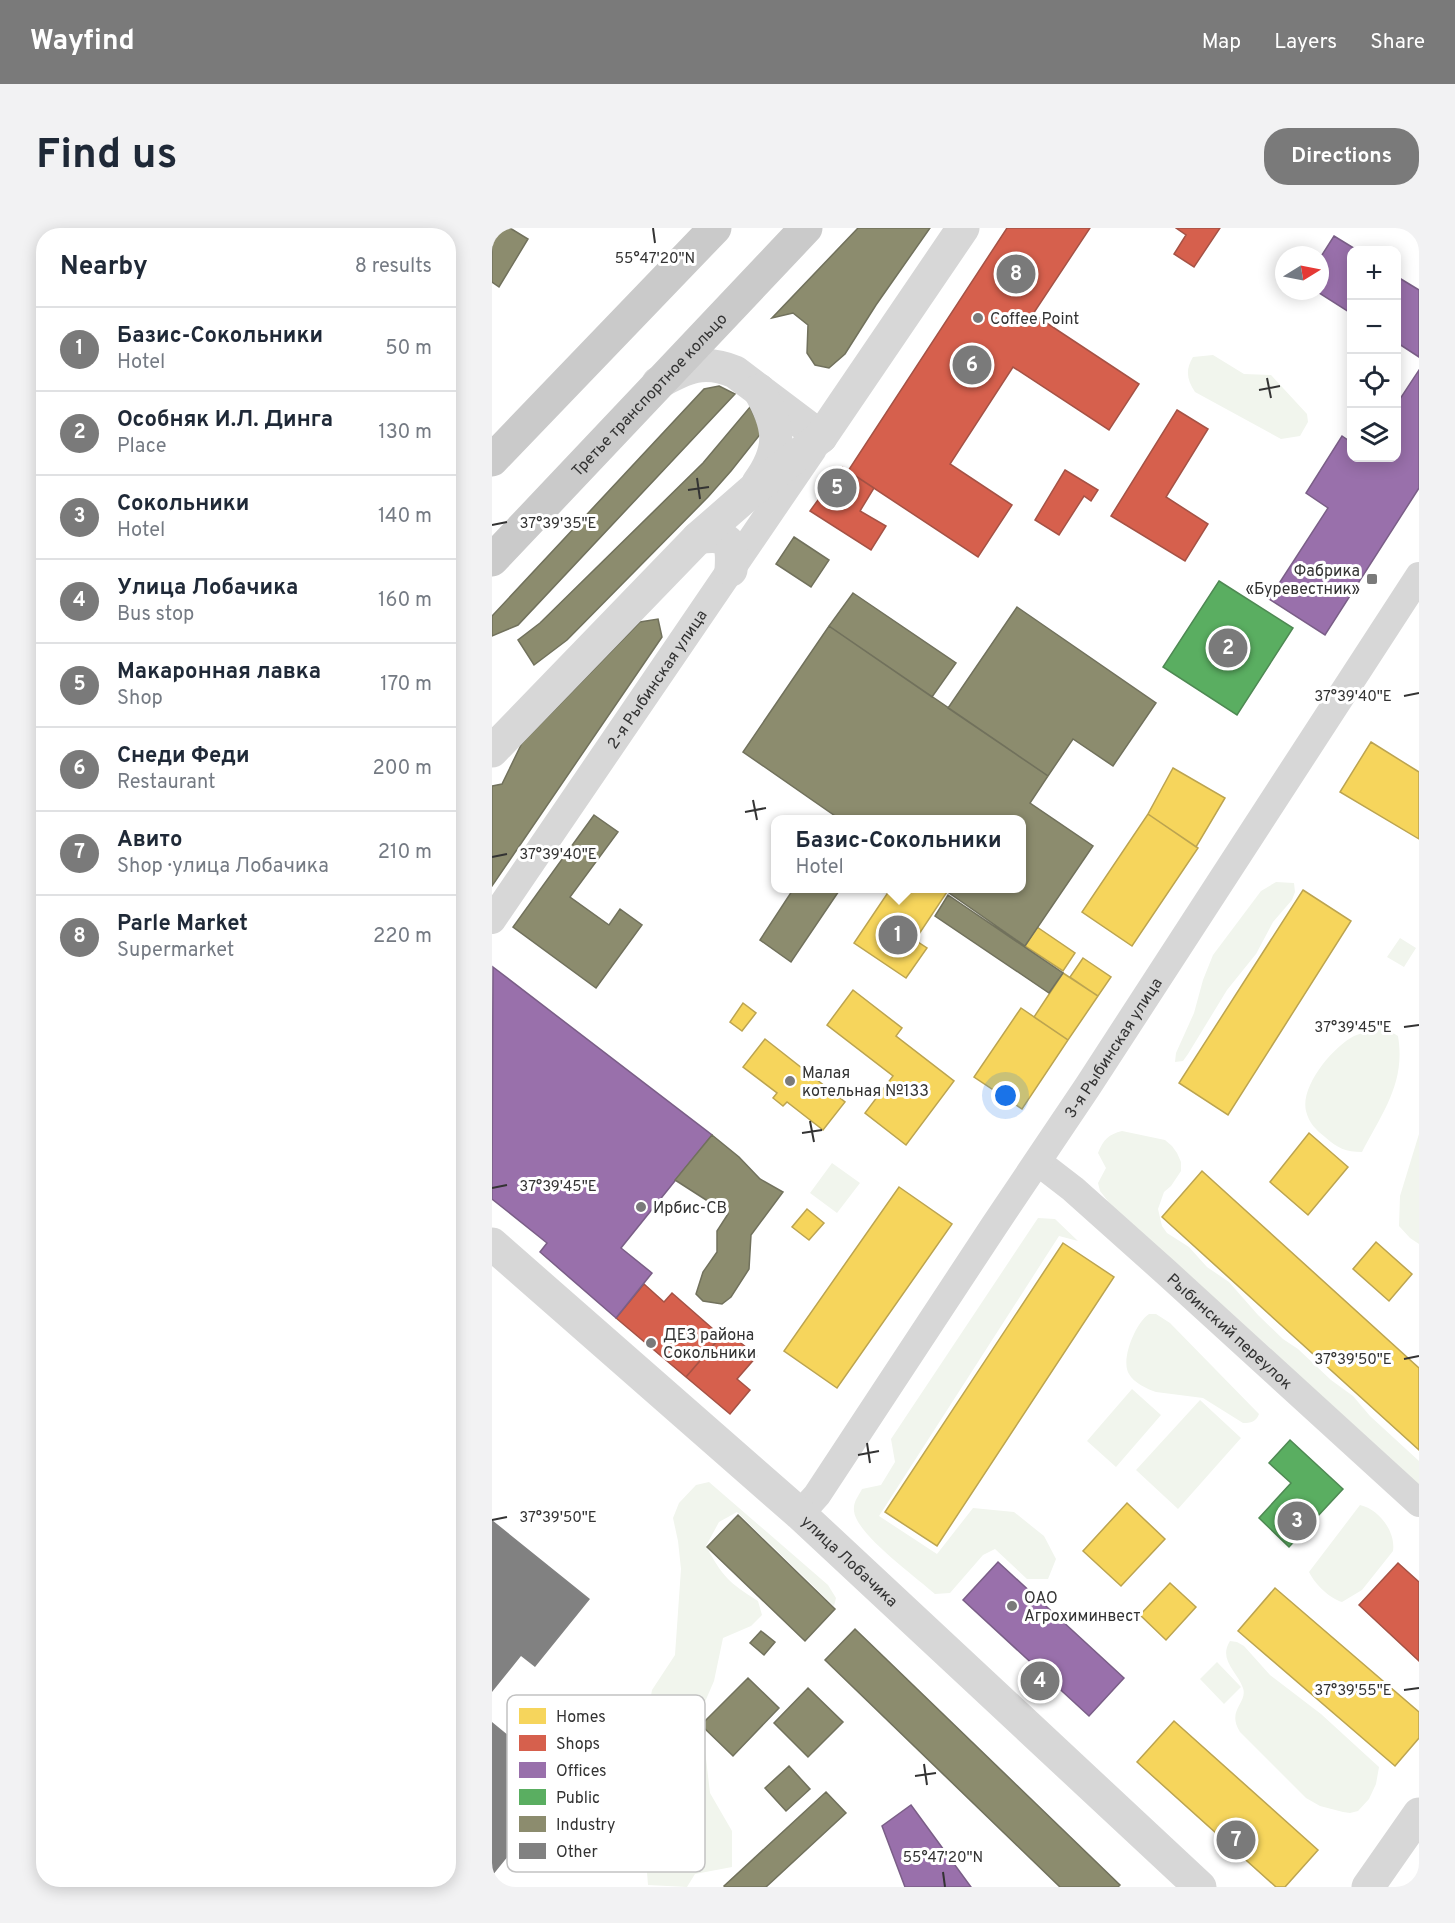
<!DOCTYPE html>
<html lang="en">
<head>
<meta charset="utf-8">
<style>
  body { margin:0; font-family:Overpass,sans-serif; background:#f2f2f3; color:#1f2937 }
  .controls { position:absolute; right:18px; top:18px; display:grid; overflow:hidden; border-radius:12px; box-shadow:0 3px 15px #0003 }
  .controls button { width:54px; height:54px; display:grid; place-items:center; padding:0; border:0; border-bottom:2px solid #e0e1e3; background:#fff; color:#1f2937; font:30px sans-serif }
  .compass { position:absolute; left:783px; top:18px; width:54px; height:54px; border-radius:50%; background:#fff; box-shadow:0 3px 15px #0003; rotate:80deg }
  .you { position:absolute; left:514px; top:868px; width:21px; height:21px; margin:-15px; border:4px solid #fff; border-radius:50%; background:#1a73e8; box-shadow:0 0 0 9px #1a73e833 }
  .badge { display:grid; place-items:center; width:39px; height:39px; border-radius:50%; background:#7a7a7a; color:#fff; font-size:20px; font-weight:700 }
  .pin { position:absolute; translate:-50% -50%; border:3px solid #fff; box-shadow:0 2px 6px #0006 }
  .popup { position:absolute; left:279px; top:587px; width:255px; height:78px; box-sizing:border-box; display:grid; place-content:center; border-radius:12px; background:#fff; filter:drop-shadow(0 2px 4px #0005); font-size:20px; white-space:nowrap; color:#747a83 }
  .popup b { font-size:22px; color:#1f2937 }
  .popup::after { content:''; position:absolute; left:50%; top:100%; margin-left:-12px; border:12px solid transparent; border-top-color:#fff }
  .list { margin:0; padding:0; list-style:none }
  h2 { display:flex; justify-content:space-between; align-items:center; height:78px; margin:0; padding:0 24px; font-size:26px }
  h2 small { font-size:20px; font-weight:400; color:#747a83 }
  .list li { display:grid; grid-template-columns:39px 1fr auto; gap:18px; align-items:center; box-sizing:border-box; height:84px; padding:0 24px; border-top:2px solid #e0e1e3 }
  .list b { display:block; font-size:22px; white-space:nowrap }
  .list p { margin:0; font-size:20px; white-space:nowrap; color:#747a83 }
  .list em { font-size:20px; font-style:normal; color:#747a83 }
  .icon { flex:none; width:33px; height:33px; fill:none; stroke:currentColor; stroke-width:2; stroke-linecap:round; stroke-linejoin:round }
  .map { position:relative; flex:none; width:927px; height:1659px; overflow:hidden; border-radius:24px }
  header { display:flex; align-items:center; gap:36px; box-sizing:border-box; height:84px; padding:0 30px; background:#7a7a7a; color:#fff }
  header strong { font-size:28px }
  nav { display:flex; gap:33px; margin-inline-start:auto; font-size:21px }
  .intro { display:flex; align-items:center; justify-content:space-between; box-sizing:border-box; height:144px; padding:0 36px }
  h1 { margin:0; font-size:42px }
  .button { padding:15px 27px; border-radius:24px; background:#7a7a7a; color:#fff; font-size:21px; font-weight:700 }
  main { display:flex; gap:36px; padding:0 36px }
  aside { flex:1; background:#fff; border-radius:24px; box-shadow:0 3px 15px #0003 }
  .map>svg:first-child { display:block }
  .green { fill:#f1f5ed }
  .homes { fill:#f6d55c; stroke:#bca450; stroke-width:1.5 }
  .shops { fill:#d6604d; stroke:#a55245; stroke-width:1.5 }
  .offices { fill:#9970ab; stroke:#7a5e87; stroke-width:1.5 }
  .public { fill:#5aae61; stroke:#4e8953; stroke-width:1.5 }
  .industry { fill:#8c8c6e; stroke:#71715c; stroke-width:1.5 }
  .building { fill:#818181 }
  .lines { fill:none; stroke-linecap:round; stroke-linejoin:round }
  .minor { stroke:#d7d7d7; stroke-width:28 }
  .tertiary { stroke:#d7d7d7; stroke-width:33 }
  .primary { stroke:#cacaca; stroke-width:33 }
  .ticks { fill:none; stroke:#333; stroke-width:2 }
  .poi-dot { fill:#7a7a7a; stroke:#fff; stroke-width:2 }
  .labels { text-anchor:middle; stroke-width:6; stroke-linejoin:round; paint-order:stroke }
  .poi-label { font-size:16px; fill:#333; stroke:#fff; text-anchor:start }
  .street-label { font-size:16px; fill:#333; stroke:#fff }
  .key { fill:#fff; stroke:#c2c2c2; stroke-width:1.5 }
  .key-label { font-size:16px; fill:#333 }
  .ticks-label { font-size:15px; text-anchor:middle; fill:#333; stroke:#fff; stroke-width:6; stroke-linejoin:round; paint-order:stroke }
</style>
</head>
<body>
<header>
<strong>Wayfind</strong>
<nav><a>Map</a><a>Layers</a><a>Share</a></nav>
</header>
<div class="intro"><h1>Find us</h1><a class="button">Directions</a></div>
<main>
<aside>
<h2>Nearby<small>8 results</small></h2>
<ul class="list">
<li><span class="badge">1</span><div><b>Базис-Сокольники</b><p>Hotel</p></div><em>50 m</em></li>
<li><span class="badge">2</span><div><b>Особняк И.Л. Динга</b><p>Place</p></div><em>130 m</em></li>
<li><span class="badge">3</span><div><b>Сокольники</b><p>Hotel</p></div><em>140 m</em></li>
<li><span class="badge">4</span><div><b>Улица Лобачика</b><p>Bus stop</p></div><em>160 m</em></li>
<li><span class="badge">5</span><div><b>Макаронная лавка</b><p>Shop</p></div><em>170 m</em></li>
<li><span class="badge">6</span><div><b>Снеди Феди</b><p>Restaurant</p></div><em>200 m</em></li>
<li><span class="badge">7</span><div><b>Авито</b><p>Shop · улица Лобачика</p></div><em>210 m</em></li>
<li><span class="badge">8</span><div><b>Parle Market</b><p>Supermarket</p></div><em>220 m</em></li>
</ul>
</aside>
<div class="map">
<svg width="927" height="1659" viewBox="0 0 927 1659">
  <rect width="100%" height="100%" fill="#fff"/>
  <path class="green" d="M721 127 752 146 779 147 815 186 816 194 808 208 789 211 703 164C695 152 693 142 701 129Z
    M784 654 802 655 803 664 800 672 781 694 764 726 735 762 696 826 691 833 683 834 684 825 702 785 711 752 721 727 769 663Z
    M908 710 924 720 912 739 895 729Z
    M893 800 906 808C914 855 890 885 870 924 854 924 845 920 833 909 824 902 817 895 814 883 808 858 841 819 862 808 871 804 883 803 893 800Z
    M630 903 673 912 680 918 685 925 689 934V943L679 958 672 964 666 981 670 998 675 1005 697 1019 715 1039 737 1054 766 1087 791 1111 806 1121 839 1152 861 1168 878 1188 927 1233V1269L619 977 608 963 606 955 614 940 606 925C611 912 617 906 630 903Z
    M927 906V1016L918 1010 907 998 908 968Z
    M340 935 368 955 345 985 318 965Z
    M546 990 563 991 586 1013 567 1008 387 1288 445 1326 481 1280 522 1284 552 1308 564 1331 556 1351H535L503 1321 491 1327 458 1365 443 1366C424 1349 364 1306 362 1283 361 1274 366 1269 370 1261L389 1257 403 1234 399 1211Z
    M657 1086H664L678 1095 767 1186C764 1194 759 1195 751 1195L711 1170 664 1164C655 1161 642 1155 637 1146 628 1132 644 1094 657 1086Z
    M640 1161 669 1187 624 1239 595 1213Z
    M708 1172 749 1210 686 1281 644 1242Z
    M217 1254 336 1357 344 1370 342 1378 245 1284 227 1294 214 1318C231 1349 236 1354 266 1373L270 1387 259 1398 231 1410 222 1453 206 1490 211 1505 218 1565 240 1603V1639L203 1646 195 1659 156 1657 151 1593 162 1545 152 1507 160 1462 183 1427 189 1341 186 1313 181 1290 187 1275 204 1257Z
    M868 1277C887 1281 904 1304 901 1323L870 1362 850 1374C837 1370 823 1356 817 1344Z
    M738 1413 745 1414 752 1418 778 1447 829 1486 887 1539 884 1556 877 1571 866 1583 858 1585 851 1584 828 1578 814 1570 748 1504C734 1482 756 1475 751 1460 745 1443 726 1432 738 1413Z
    M725 1434 749 1459 732 1476 708 1451Z"/>
  <path class="homes" d="M879 514 927 544V611L848 564Z
    M681 540 733 570 704 619 656 586Z
    M656 586 706 620 640 718 590 684Z
    M399 660H450L455 664 423 712 435 720 414 750 362 715Z
    M811 662 859 693 736 887 687 855Z
    M545 699 583 725 571 743 533 718Z
    M591 730 619 749 606 768 578 749Z
    M571 745 606 768 576 812 542 789Z
    M361 762 410 800 404 808 462 853 414 917 373 885 401 848 335 797Z
    M251 775 264 785 250 803 238 794Z
    M529 780 576 812 530 881 482 849Z
    M273 811 353 874 331 902 295 874 291 878 281 870 285 865 251 839Z
    M817 905 856 939 816 987 778 954Z
    M710 943 927 1140V1222L670 989Z
    M407 959 460 996 345 1160 292 1123Z
    M315 981 332 995 317 1012 300 999Z
    M884 1014 920 1046 897 1073 861 1041Z
    M571 1015 622 1049 445 1318 393 1284Z
    M635 1275 673 1311 629 1358 591 1323Z
    M678 1355 704 1379 674 1412 648 1387Z
    M783 1360 927 1484V1510L903 1538 746 1403Z
    M682 1493 826 1622 793 1659H784L645 1534Z"/>
  <path class="shops" d="M515 0H598L541 86 647 156 617 202 521 139 458 236 520 277 486 329 356 243Z
    M684 0H728L702 39 682 26 694 7Z
    M685 182 716 201 674 269 716 296 693 333 619 288Z
    M350 239 382 260 368 283 394 298 379 322 318 283Z
    M573 242 606 262 599 273 592 268 567 307 543 292Z
    M152 1056 172 1074 180 1065 229 1108 194 1149 124 1090Z
    M234 1103 265 1128 245 1151 258 1162 238 1186 194 1149Z
    M906 1335 927 1354V1433L867 1377Z"/>
  <path class="offices" d="M842 8 865 22H860V86L824 63H828V30Z
    M904 48 927 62V129L904 114Z
    M927 142V260L833 407 777 371 836 280 814 265 850 208 860 215V230H904V177Z
    M1 739 220 907 129 1020 160 1045 124 1090 48 1024 55 1015 0 971Z
    M506 1334 632 1450 597 1488 471 1372Z
    M419 1577 479 1659H413L390 1598Z"/>
  <path class="public" d="M727 353 801 400 745 487 671 439Z
    M798 1212 851 1261 797 1319 767 1290 799 1255 777 1235Z"/>
  <path class="industry" d="M9 0H18L36 11 7 59 0 54V15Z
    M366 0H438L384 77 353 126 337 140 323 137 315 125 316 97 301 85 280 90Z
    M227 158 243 166 26 397 0 408V388L212 161Z
    M258 179 270 204 239 243 216 269 75 412 42 437 26 412 48 395 211 235Z
    M302 309 337 332 319 359 284 336Z
    M361 365 464 435 440 469 337 398Z
    M525 379 664 475 621 538 581 511 556 548 456 480Z
    M166 391 170 409 0 658V558L10 556 30 515 148 394Z
    M337 398 556 548 538 575 601 618 533 718 450 660H529V592H349L251 524Z
    M102 587 126 604 78 669 117 697 128 681 150 697 104 760 21 699Z
    M302 660H349L299 734 268 712Z
    M456 667 571 745 557 765 443 688Z
    M220 907 247 929 268 951 291 964 259 1007 257 1041 239 1069 230 1076 211 1073 204 1066 211 1044 225 1024V1003L236 986 183 952Z
    M246 1287 343 1381 313 1413 215 1319Z
    M363 1401 628 1657 626 1659H568L333 1432Z
    M269 1403 283 1414 272 1427 258 1415Z
    M256 1450 287 1480 241 1528 209 1497Z
    M316 1460 351 1494 316 1529 282 1495Z
    M297 1538 318 1561 294 1583 273 1560Z
    M334 1564 354 1585 274 1659H233L232 1658Z"/>
  <path class="building" d="M0 1292 98 1371 43 1439 29 1428 0 1464Z
    M0 1494 75 1555 0 1648Z"/>
  <g class="lines">
    <g class="minor">
      <path id="s1" d="M0 692 321 221"/>
      <path id="s2" d="M546 934 581 961 675 1045 927 1275"/>
      <path id="s3" d="M308 1286 325 1267 502 998 596 858 927 348"/>
    </g>
    <g class="tertiary">
      <path d="M166 155C194 139 212 131 243 144L329 209"/>
      <path d="M266 255C291 221 288 198 267 162"/>
      <path d="M206 310C237 305 241 313 239 342"/>
      <path d="M0 523 206 310 261 262 329 209 471 0"/>
      <path id="s4" d="M0 1016 308 1286 708 1659"/>
      <path d="M876 1659 927 1586"/>
    </g>
    <g class="primary">
      <path d="M0 232 223 0"/>
      <path id="s5" d="M0 332 314 0"/>
    </g>
  </g>
  <path class="ticks" d="M161 0 163 15M775 150 779 170M767 162 788 158M205 250 208 271M196 262 217 259M0 297 15 294M912 468 927 465M261 572 265 592M253 584 274 580M0 629 15 626M912 799 927 797M318 893 322 914M310 905 330 902M0 960 15 957M912 1131 927 1128M375 1215 378 1235M366 1227 387 1223M0 1292 15 1289M912 1462 927 1460M432 1536 435 1557M423 1548 444 1545M451 1644 453 1659"/>
  <g class="poi-dot">
    <circle cx="486" cy="90" r="6"/>
    <rect x="874" y="345" width="12" height="12" rx="3"/>
    <circle cx="298" cy="853" r="6"/>
    <circle cx="149" cy="979" r="6"/>
    <circle cx="159" cy="1115" r="6"/>
    <circle cx="520" cy="1378" r="6"/>
  </g>
  <g class="labels">
    <g class="poi-label">
      <text x="498" y="96">Coffee Point</text>
      <text x="868" y="348" text-anchor="end">Фабрика<tspan x="868" dy="18">«Буревестник»</tspan></text>
      <text x="310" y="850">Малая<tspan x="310" dy="18">котельная №133</tspan></text>
      <text x="161" y="985">Ирбис-СВ</text>
      <text x="171" y="1112">ДЕЗ района<tspan x="171" dy="18">Сокольники</tspan></text>
      <text x="532" y="1375">ОАО<tspan x="532" dy="18">Агрохиминвест</tspan></text>
    </g>
    <g class="street-label">
      <text dy="6" stroke="none"><textPath href="#s5" startOffset="228">Третье транспортное кольцо</textPath></text>
      <text dy="6" stroke="none"><textPath href="#s1" startOffset="292">2-я Рыбинская улица</textPath></text>
      <text dy="6" stroke="none"><textPath href="#s3" startOffset="562">3-я Рыбинская улица</textPath></text>
      <text dy="6" stroke="none"><textPath href="#s2" startOffset="256">Рыбинский переулок</textPath></text>
      <text dy="6" stroke="none"><textPath href="#s4" startOffset="478">улица Лобачика</textPath></text>
    </g>
  </g>
  <rect x="15" y="1467" width="198" height="177" rx="9" class="key"/>
  <rect x="27" y="1480" width="27" height="16" fill="#f6d55c"/>
  <rect x="27" y="1507" width="27" height="16" fill="#d6604d"/>
  <rect x="27" y="1534" width="27" height="16" fill="#9970ab"/>
  <rect x="27" y="1561" width="27" height="16" fill="#5aae61"/>
  <rect x="27" y="1588" width="27" height="16" fill="#8c8c6e"/>
  <rect x="27" y="1615" width="27" height="16" fill="#818181"/>
  <g class="key-label">
    <text x="64" y="1494">Homes</text>
    <text x="64" y="1521">Shops</text>
    <text x="64" y="1548">Offices</text>
    <text x="64" y="1575">Public</text>
    <text x="64" y="1602">Industry</text>
    <text x="64" y="1629">Other</text>
  </g>
  <g class="ticks-label">
    <text x="163" y="35">55°47'20"N</text>
    <text x="66" y="300">37°39'35"E</text>
    <text x="861" y="473">37°39'40"E</text>
    <text x="66" y="631">37°39'40"E</text>
    <text x="861" y="804">37°39'45"E</text>
    <text x="66" y="963">37°39'45"E</text>
    <text x="861" y="1136">37°39'50"E</text>
    <text x="66" y="1294">37°39'50"E</text>
    <text x="861" y="1467">37°39'55"E</text>
    <text x="451" y="1634">55°47'20"N</text>
  </g>
</svg>
<div class="controls">
<button>+</button>
<button>−</button>
<button><svg class="icon" aria-label="locate" viewBox="0 0 24 24"><circle cx="12" cy="12" r="6"/><path d="M12 2v4M12 18v4M2 12h4M18 12h4"/></svg></button>
<button><svg class="icon" aria-label="layers" viewBox="0 0 24 24"><path d="M12 4l9 5-9 5-9-5zM3 14l9 5 9-5"/></svg></button>
</div>
<svg class="compass" viewBox="-18 -18 36 36"><path d="M0-13l5 13h-10z" fill="#e53935"/><path d="M0 13l5-13h-10z" fill="#747a83"/></svg>
<div class="you"></div>
<div class="pin badge" style="left:406px;top:707px">1</div>
<div class="popup"><b>Базис-Сокольники</b>Hotel</div>
<div class="pin badge" style="left:736px;top:420px">2</div>
<div class="pin badge" style="left:805px;top:1293px">3</div>
<div class="pin badge" style="left:548px;top:1453px">4</div>
<div class="pin badge" style="left:345px;top:260px">5</div>
<div class="pin badge" style="left:480px;top:137px">6</div>
<div class="pin badge" style="left:744px;top:1612px">7</div>
<div class="pin badge" style="left:524px;top:46px">8</div>
</div>
</main>
</body>
</html>
